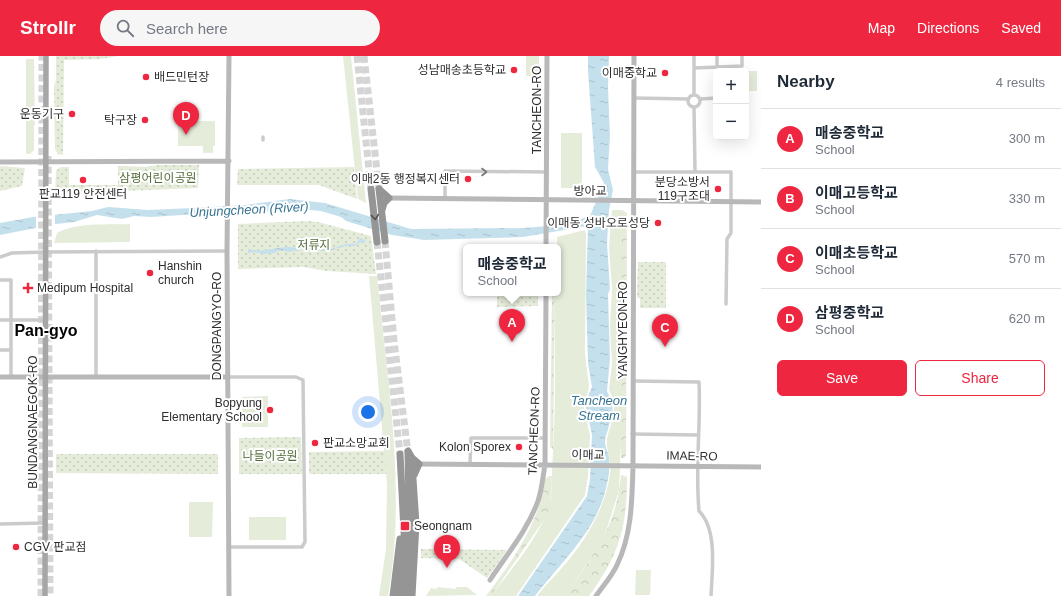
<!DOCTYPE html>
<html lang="en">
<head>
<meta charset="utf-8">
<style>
  body { margin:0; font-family:Helvetica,"Noto Sans KR",sans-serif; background:#f6f6f7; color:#1f2937 }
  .controls { position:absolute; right:12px; top:12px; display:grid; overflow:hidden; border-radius:6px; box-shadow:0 4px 16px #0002 }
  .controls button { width:36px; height:36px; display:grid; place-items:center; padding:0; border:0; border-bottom:1px solid #e0e1e3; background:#fff; color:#1f2937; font:20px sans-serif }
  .you { position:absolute; left:368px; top:356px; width:14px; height:14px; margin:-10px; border:3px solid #fff; border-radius:50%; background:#1a73e8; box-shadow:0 0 0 6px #1a73e833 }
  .badge { display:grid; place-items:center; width:26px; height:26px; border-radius:50%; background:#ef263f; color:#fff; font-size:13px; font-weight:700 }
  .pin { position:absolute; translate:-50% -33px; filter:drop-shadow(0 1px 2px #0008) }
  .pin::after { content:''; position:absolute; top:21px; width:14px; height:12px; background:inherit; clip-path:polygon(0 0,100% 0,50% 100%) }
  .popup { position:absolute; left:463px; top:188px; width:98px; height:52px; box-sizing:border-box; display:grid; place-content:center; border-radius:6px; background:#fff; filter:drop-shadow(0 1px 3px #0005); font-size:13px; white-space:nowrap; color:#747a83 }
  .popup b { font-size:15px; color:#1f2937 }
  .popup::after { content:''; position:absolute; left:50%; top:100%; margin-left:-8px; border:8px solid transparent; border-top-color:#fff }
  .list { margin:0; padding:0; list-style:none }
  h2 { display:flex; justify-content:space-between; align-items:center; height:52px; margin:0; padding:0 16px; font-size:17px }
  h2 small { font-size:13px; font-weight:400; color:#747a83 }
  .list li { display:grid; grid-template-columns:26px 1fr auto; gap:12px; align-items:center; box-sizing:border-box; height:60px; padding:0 16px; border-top:1px solid #e0e1e3 }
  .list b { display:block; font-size:15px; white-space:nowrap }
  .list p { margin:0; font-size:13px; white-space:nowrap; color:#747a83 }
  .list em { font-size:13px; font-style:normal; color:#747a83 }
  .actions { display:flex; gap:8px; padding:12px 16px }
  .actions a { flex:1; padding:9px 0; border:1px solid #ef263f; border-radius:6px; text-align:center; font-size:14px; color:#ef263f }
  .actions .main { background:#ef263f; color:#fff }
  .icon { flex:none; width:22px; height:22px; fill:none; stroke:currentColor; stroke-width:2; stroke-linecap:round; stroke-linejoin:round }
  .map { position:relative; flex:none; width:761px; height:540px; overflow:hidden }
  header { display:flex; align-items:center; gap:24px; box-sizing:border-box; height:56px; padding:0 20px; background:#ef263f; color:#fff }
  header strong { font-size:19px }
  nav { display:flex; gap:22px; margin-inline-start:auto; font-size:14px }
  .search { width:280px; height:36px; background:#f6f6f7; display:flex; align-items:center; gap:10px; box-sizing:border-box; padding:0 14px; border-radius:22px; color:#747a83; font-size:15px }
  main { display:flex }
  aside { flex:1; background:#fff }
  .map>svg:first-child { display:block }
  .grass { fill:#e5ecda }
  .forest { fill:url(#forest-crowns) }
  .park { fill:url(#park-dots) }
  .water { fill:url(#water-ripples) }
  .pier { fill:#fff }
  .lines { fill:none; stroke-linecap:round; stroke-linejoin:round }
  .highway-tunnel { stroke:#d5d5d5; stroke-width:7; stroke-dasharray:7 3.5; stroke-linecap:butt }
  .street { stroke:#cbcbcb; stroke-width:3.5 }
  .secondary { stroke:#b8b8b8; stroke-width:5 }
  .primary { stroke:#a6a6a6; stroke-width:5.5 }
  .highway { stroke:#959595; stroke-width:7 }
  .oneway { stroke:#757575 }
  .oneway2 { stroke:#525252 }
  .poi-dot { fill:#ef263f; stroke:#fff; stroke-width:1.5 }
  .labels { text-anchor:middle; stroke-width:4; stroke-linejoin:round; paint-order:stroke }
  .poi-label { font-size:12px; fill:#2e2e2e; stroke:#fff; text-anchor:end }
  .street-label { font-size:12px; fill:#2e2e2e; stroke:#fff }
  .park-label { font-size:12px; fill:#536c39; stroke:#fff }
  .water-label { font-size:13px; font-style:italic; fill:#377594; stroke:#fff }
  .district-label { font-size:16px; font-weight:bold; fill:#000; stroke:#fff }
</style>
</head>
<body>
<header>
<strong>Strollr</strong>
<div class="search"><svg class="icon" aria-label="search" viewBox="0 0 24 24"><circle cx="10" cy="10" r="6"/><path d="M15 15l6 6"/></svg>Search here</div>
<nav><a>Map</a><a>Directions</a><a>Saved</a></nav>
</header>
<main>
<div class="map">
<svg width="761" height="540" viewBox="0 0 761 540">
  <defs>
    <pattern id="forest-crowns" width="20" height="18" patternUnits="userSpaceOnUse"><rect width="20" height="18" fill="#e5ecda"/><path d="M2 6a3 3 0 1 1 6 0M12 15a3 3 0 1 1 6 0" fill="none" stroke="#c5cbbb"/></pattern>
    <pattern id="park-dots" width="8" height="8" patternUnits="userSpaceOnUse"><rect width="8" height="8" fill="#e5ecda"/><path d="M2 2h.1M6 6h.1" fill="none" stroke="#c5cbbb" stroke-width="1.8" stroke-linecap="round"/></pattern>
    <pattern id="water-ripples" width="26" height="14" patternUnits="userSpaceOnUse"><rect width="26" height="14" fill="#c5e0ed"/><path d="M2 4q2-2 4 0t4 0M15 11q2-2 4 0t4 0" fill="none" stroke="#aac0cc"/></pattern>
  </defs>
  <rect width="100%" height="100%" fill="#fff"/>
  <path class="grass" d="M343 0H351L366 147 358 143Z
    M526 0H539V20H526Z
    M26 3H34L35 69H34V94L30 98H26Z
    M748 15H757V35H748Z
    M178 65H215V90H213V97H203V90H178Z
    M561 77H582V132H561Z
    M612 154H622L623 336 619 434 603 485 564 540H537C548 526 561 514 571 501 590 477 606 448 610 418 612 405 606 395 607 385 607 378 611 372 612 364L614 362V346L609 333 612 308 610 270 612 232 609 191Z
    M130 168V186L54 187 57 177C77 166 108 169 130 168Z
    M585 174 586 178 585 297 589 331 584 352 590 379 588 420 585 439 516 540H491C512 512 545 476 551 441L555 347V237H558L557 181Z
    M369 220H377C387 324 407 436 388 540H379L386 493 387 429Z
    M268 340V371H242V341Z
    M189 446H213L212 481H189Z
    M249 461H286V484H249Z
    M636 514H651L650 539H635Z
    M437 531 456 533V531H467L477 539 426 540 431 532 437 533Z"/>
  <path class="forest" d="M622 154 627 157 626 399 624 402H621Z
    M552 237H555L553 393 550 391Z
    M621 419 627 421C627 472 619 499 589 540H564C594 498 616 473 621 419Z
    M549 420H552L550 449 546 461 491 540H486C512 506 540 466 545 423Z"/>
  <path class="park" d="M56 0H118L100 3 64 4 63 99 58 98 55 93 54 32 56 23Z
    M158 109H199L198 132 69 137V138L55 140 56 115 60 111H69V129H118V110L145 111Z
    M0 110 25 112 22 130 0 135Z
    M354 111 357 143 319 129H237L238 113Z
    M308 165 318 166 371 180 376 218 327 215 303 211 238 213V168Z
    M638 206H666V252H640V243L637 241Z
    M497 237H538V250L497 251Z
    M301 381 302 418H239V382Z
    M385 395 386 418H309V396Z
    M56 398H218V418L56 417Z
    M421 493 507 494 487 522 459 503 421 502Z"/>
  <path class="water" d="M588 0H609L608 32 610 80 608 113 613 134 609 154 607 187 610 233 608 238 610 303 607 335 612 346 613 361 610 363C610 371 605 379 605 386 605 391 608 396 609 401 610 410 609 420 607 428 598 474 562 505 535 540H518L587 440 590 423 592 379 585 347 592 331 588 307 586 239 588 171 587 170 523 181 424 184 392 179 346 165 341 161 321 155 299 153 269 155 251 159 199 158 151 161 134 160 122 163 97 159 74 166 56 168 0 179V167L33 161 92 155 108 151 148 154 193 152 245 149 290 143 325 147 411 173 523 172 562 169 590 160 604 127 595 111 588 15Z
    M360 182 365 184V188L361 186 355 190H346L328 195 303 193 289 196 280 194 274 197 262 198 255 196 248 197V193C263 198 285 188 295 192L331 193 346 188H356Z"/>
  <path class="pier" d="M55 158V170L36 173V159Z"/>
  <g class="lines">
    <path class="highway-tunnel" d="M357 0 371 133
      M364 0 379 133
      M48 100 50 540
      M385 185 394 285 408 397
      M377 186 400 398
      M41 540 42 0"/>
    <path class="street" d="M694 0V39
      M717 0V11
      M694 12 742 10V0
      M688 45a6 6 0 1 1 12 0a6 6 0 1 1-12 0Z
      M634 42 688 43
      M700 43 716 42
      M694 51 695 116
      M263 81V84
      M634 116H731V177L727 183 726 248
      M445 143V115L547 116
      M0 201 12 197 45 196 227 195
      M0 224H11V321
      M0 264H45
      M0 294H11
      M96 321V195
      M228 321H296L303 324 305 486 302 491H229
      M633 325 699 326C701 369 695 412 699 455 718 474 712 515 711 540
      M632 378 698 379
      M470 408 471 382H545
      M0 468 44 467"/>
    <path class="secondary" d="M229 0 227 195 229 540
      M0 106 229 105
      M389 142 761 146
      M546 191 547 0
      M0 321H228
      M419 408 761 411
      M490 524C507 498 527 475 538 445 542 433 543 421 545 408L546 237
      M596 540C603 530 612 520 617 509 632 478 632 444 633 410L634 0"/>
    <path class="primary" d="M45 540 46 0"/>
    <path class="highway" d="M371 133 377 186
      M379 133 385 185
      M379 133 389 142 384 147 382 154
      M408 395 412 402 419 408 414 419
      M393 540 400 483
      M399 540 405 494 400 398
      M406 540 410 495 408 397
      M412 540 416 468 412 408"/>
  </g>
  <defs><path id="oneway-chevron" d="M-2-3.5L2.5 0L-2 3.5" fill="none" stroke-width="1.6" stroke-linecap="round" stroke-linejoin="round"/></defs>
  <use class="oneway" href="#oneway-chevron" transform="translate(484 116)"/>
  <use class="oneway2" href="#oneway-chevron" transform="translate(375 161) rotate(84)"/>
  <g class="poi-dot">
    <circle cx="514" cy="14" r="4"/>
    <circle cx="665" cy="17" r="4"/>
    <circle cx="146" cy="21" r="4"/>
    <circle cx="72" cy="58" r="4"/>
    <circle cx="145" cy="64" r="4"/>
    <circle cx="468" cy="123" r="4"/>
    <circle cx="83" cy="124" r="4"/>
    <circle cx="718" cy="133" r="4"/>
    <circle cx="658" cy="167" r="4"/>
    <circle cx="150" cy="217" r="4"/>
    <path d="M26 226h4v4h4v4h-4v4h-4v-4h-4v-4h4z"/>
    <circle cx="270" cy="354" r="4"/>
    <circle cx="315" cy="387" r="4"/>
    <circle cx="519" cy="391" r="4"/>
    <rect x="400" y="465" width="10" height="10" rx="2"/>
    <circle cx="16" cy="491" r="4"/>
  </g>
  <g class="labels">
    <g class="poi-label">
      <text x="506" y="18">성남매송초등학교</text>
      <text x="657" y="21">이매중학교</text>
      <text x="154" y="25" text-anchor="start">배드민턴장</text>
      <text x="64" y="62">운동기구</text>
      <text x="137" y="68">탁구장</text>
      <text x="460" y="127">이매2동 행정복지센터</text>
      <text x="710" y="130">분당소방서<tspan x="710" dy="14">119구조대</tspan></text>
      <text x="83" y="142" text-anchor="middle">판교119 안전센터</text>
      <text x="650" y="171">이매동 성바오로성당</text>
      <text x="158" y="214" text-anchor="start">Hanshin<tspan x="158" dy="14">church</tspan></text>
      <text x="37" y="236" text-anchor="start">Medipum Hospital</text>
      <text x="262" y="351">Bopyung<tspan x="262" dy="14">Elementary School</tspan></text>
      <text x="323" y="391" text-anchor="start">판교소망교회</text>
      <text x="511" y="395">Kolon Sporex</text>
      <text x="414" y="474" text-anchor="start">Seongnam</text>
      <text x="24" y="495" text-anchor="start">CGV 판교점</text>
    </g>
    <g class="street-label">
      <text transform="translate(537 54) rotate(-90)" y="4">TANCHEON-RO</text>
      <text x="590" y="139">방아교</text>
      <text transform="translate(217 270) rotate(-90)" y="4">DONGPANGYO-RO</text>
      <text transform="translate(623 274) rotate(-90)" y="4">YANGHYEON-RO</text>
      <text transform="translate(33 366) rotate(-90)" y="4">BUNDANGNAEGOK-RO</text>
      <text transform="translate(534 375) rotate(-88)" y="4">TANCHEON-RO</text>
      <text transform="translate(588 399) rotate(1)" y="4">이매교</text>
      <text transform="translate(692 400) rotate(1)" y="4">IMAE-RO</text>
    </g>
    <g class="park-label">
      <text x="158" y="126">삼평어린이공원</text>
      <text x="314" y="193">저류지</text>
      <text x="270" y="404">나들이공원</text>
    </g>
    <g class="water-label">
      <text transform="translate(249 153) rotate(-3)" y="5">Unjungcheon (River)</text>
      <text x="599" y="349">Tancheon<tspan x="599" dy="15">Stream</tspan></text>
    </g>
    <g class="district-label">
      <text x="46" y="280">Pan-gyo</text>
    </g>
  </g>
</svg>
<div class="controls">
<button>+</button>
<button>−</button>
</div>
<div class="you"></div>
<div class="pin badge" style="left:512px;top:286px">A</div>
<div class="popup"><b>매송중학교</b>School</div>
<div class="pin badge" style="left:447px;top:512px">B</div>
<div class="pin badge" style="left:665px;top:291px">C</div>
<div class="pin badge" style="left:186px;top:79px">D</div>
</div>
<aside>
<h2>Nearby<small>4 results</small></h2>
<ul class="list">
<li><span class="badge">A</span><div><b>매송중학교</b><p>School</p></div><em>300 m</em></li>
<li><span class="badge">B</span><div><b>이매고등학교</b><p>School</p></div><em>330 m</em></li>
<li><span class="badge">C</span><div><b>이매초등학교</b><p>School</p></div><em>570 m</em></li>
<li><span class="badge">D</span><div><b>삼평중학교</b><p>School</p></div><em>620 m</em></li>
</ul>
<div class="actions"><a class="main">Save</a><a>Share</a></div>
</aside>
</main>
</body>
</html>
